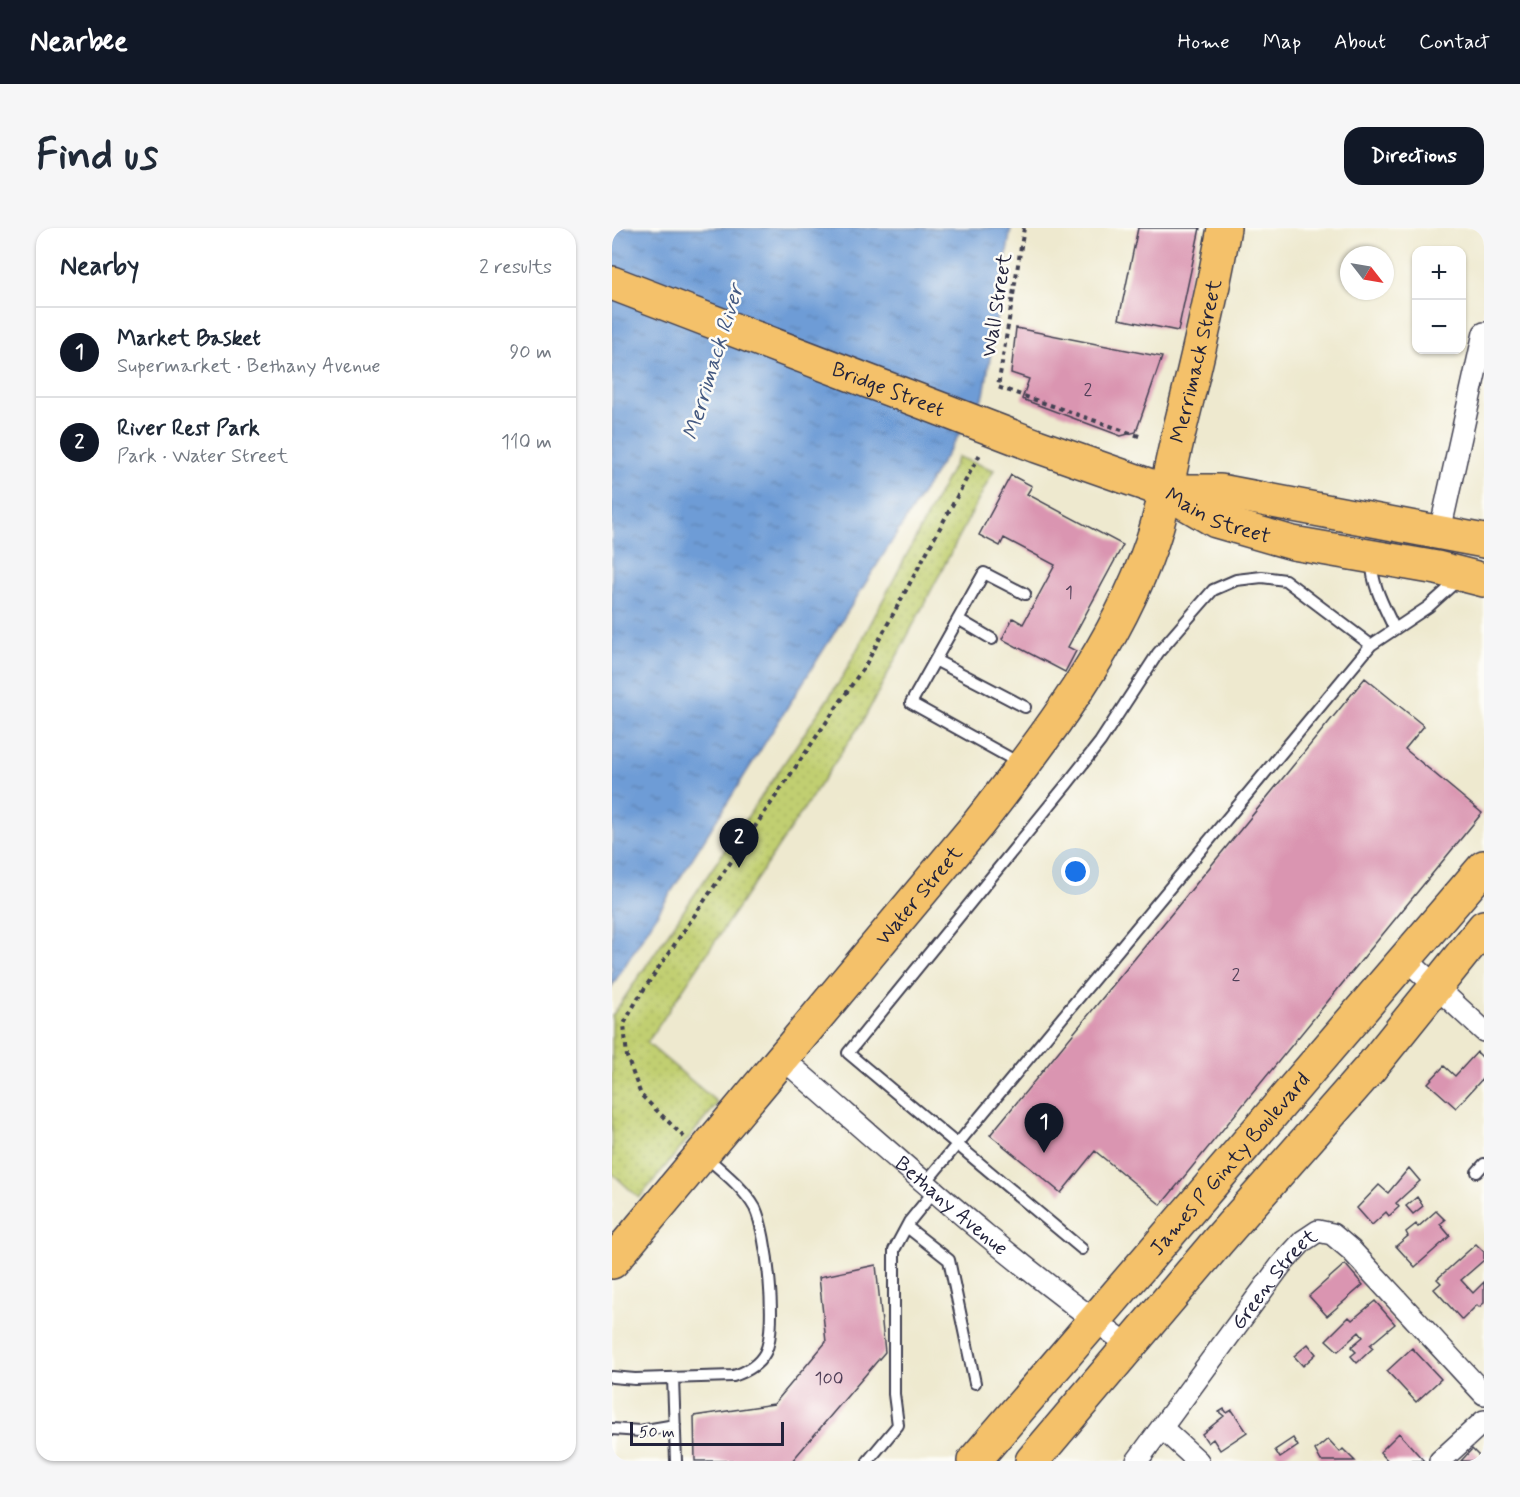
<!DOCTYPE html>
<html lang="en">
<head>
<meta charset="utf-8">
<style>
  body { margin:0; font-family:Mynerve,sans-serif; background:#f6f6f7; color:#1f2937 }
  .controls { position:absolute; right:18px; top:18px; display:grid; overflow:hidden; border-radius:12px; box-shadow:0 2px 4px #0004 }
  .controls button { width:54px; height:54px; display:grid; place-items:center; padding:0; border:0; border-bottom:2px solid #e0e1e3; background:#fff; color:#1f2937; font:30px sans-serif }
  .compass { position:absolute; left:728px; top:18px; width:54px; height:54px; border-radius:50%; background:#fff; box-shadow:0 2px 4px #0004; rotate:121deg }
  .scale { position:absolute; left:18px; bottom:15px; width:154px; box-sizing:border-box; padding-left:6px; border:3px solid #22223b; border-top:0; font-size:16px; line-height:21px; white-space:nowrap; color:#22223b; -webkit-text-stroke:4px #fdfcf7; paint-order:stroke }
  .you { position:absolute; left:464px; top:644px; width:21px; height:21px; margin:-15px; border:4px solid #fff; border-radius:50%; background:#1a73e8; box-shadow:0 0 0 9px #1a73e833 }
  .badge { display:grid; place-items:center; width:39px; height:39px; border-radius:50%; background:#111827; color:#fff; font-size:20px; font-weight:700 }
  .pin { position:absolute; translate:-50% -50px; filter:drop-shadow(0 2px 3px #0008) }
  .pin::after { content:''; position:absolute; top:32px; width:21px; height:18px; background:inherit; clip-path:polygon(0 0,100% 0,50% 100%) }
  .list { margin:0; padding:0; list-style:none }
  h2 { display:flex; justify-content:space-between; align-items:center; height:78px; margin:0; padding:0 24px; font-size:26px }
  h2 small { font-size:20px; font-weight:400; color:#747a83 }
  .list li { display:grid; grid-template-columns:39px 1fr auto; gap:18px; align-items:center; box-sizing:border-box; height:90px; padding:0 24px; border-top:2px solid #e0e1e3 }
  .list b { display:block; font-size:22px; white-space:nowrap }
  .list p { margin:0; font-size:20px; white-space:nowrap; color:#747a83 }
  .list em { font-size:20px; font-style:normal; color:#747a83 }
  .map { position:relative; flex:none; width:872px; height:1233px; overflow:hidden; border-radius:18px }
  header { display:flex; align-items:center; gap:36px; box-sizing:border-box; height:84px; padding:0 30px; background:#111827; color:#fff }
  header strong { font-size:28px }
  nav { display:flex; gap:33px; margin-inline-start:auto; font-size:21px }
  .intro { display:flex; align-items:center; justify-content:space-between; box-sizing:border-box; height:144px; padding:0 36px }
  h1 { margin:0; font-size:42px }
  .button { padding:15px 27px; border-radius:18px; background:#111827; color:#fff; font-size:21px; font-weight:700 }
  main { display:flex; gap:36px; padding:0 36px }
  aside { flex:1; background:#fff; border-radius:18px; box-shadow:0 2px 4px #0004 }
  .map>svg:first-child { display:block }
  .park { fill:url(#park-dots); stroke:#727856; stroke-width:1.5 }
  .water { fill:url(#water-ripples); stroke:#485f88; stroke-width:1.5 }
  .building { fill:#da95b1 }
  .lines { fill:none; stroke-linecap:round; stroke-linejoin:round }
  .lane-casing { stroke:#414051; stroke-width:14 }
  .street-casing { stroke:#414051; stroke-width:24 }
  .primary-casing { stroke:#414051; stroke-width:36 }
  .path { stroke:#414051; stroke-width:4; stroke-dasharray:4.5 4.5; stroke-linecap:butt }
  .lane { stroke:#fff; stroke-width:10 }
  .street { stroke:#fff; stroke-width:21 }
  .primary { stroke:#f4c16b; stroke-width:33 }
  .labels { text-anchor:middle; stroke-width:5; stroke-linejoin:round; paint-order:stroke }
  .number-label { font-size:18px; fill:#503f58 }
  .street-label { font-size:21px; fill:#22223b; stroke:#fdfcf7 }
  .water-label { font-size:22px; font-style:italic; fill:#445981; stroke:#fdfcf7 }
</style>
</head>
<body>
<header>
<strong>Nearbee</strong>
<nav><a>Home</a><a>Map</a><a>About</a><a>Contact</a></nav>
</header>
<div class="intro"><h1>Find us</h1><a class="button">Directions</a></div>
<main>
<aside>
<h2>Nearby<small>2 results</small></h2>
<ul class="list">
<li><span class="badge">1</span><div><b>Market Basket</b><p>Supermarket · Bethany Avenue</p></div><em>90 m</em></li>
<li><span class="badge">2</span><div><b>River Rest Park</b><p>Park · Water Street</p></div><em>110 m</em></li>
</ul>
</aside>
<div class="map">
<svg width="872" height="1233" viewBox="0 0 872 1233">
  <defs>
    <pattern id="park-dots" width="8" height="8" patternUnits="userSpaceOnUse" patternTransform="scale(1.5)"><rect width="8" height="8" fill="#c1cf71"/><path d="M2 2h.1M6 6h.1" fill="none" stroke="#a6b163" stroke-width="1.8" stroke-linecap="round"/></pattern>
    <pattern id="water-ripples" width="26" height="14" patternUnits="userSpaceOnUse" patternTransform="scale(1.5)"><rect width="26" height="14" fill="#6e9cd6"/><path d="M2 4q2-2 4 0t4 0M15 11q2-2 4 0t4 0" fill="none" stroke="#5a7faf"/></pattern>
  </defs>
  <rect width="100%" height="100%" fill="#fdfcf7"/>
  <filter id="ink" filterUnits="userSpaceOnUse"><feTurbulence type="fractalNoise" baseFrequency=".0167" numOctaves="2"/><feDisplacementMap in="SourceGraphic" scale="12" xChannelSelector="R" yChannelSelector="G"/><feConvolveMatrix kernelMatrix="1 2 1 2 8 2 1 2 1" color-interpolation-filters="sRGB"/></filter>
  <filter id="wash" filterUnits="userSpaceOnUse"><feTurbulence type="fractalNoise" baseFrequency=".008" numOctaves="4" result="noise"/><feDisplacementMap in="SourceGraphic" scale="24" xChannelSelector="R" yChannelSelector="G"/><feGaussianBlur stdDeviation="1.35" result="paint"/><feColorMatrix in="noise" values="0 0 0 0 0 0 0 0 0 0 0 0 0 0 0 0 0 1.4 0 .05"/><feComposite in="paint" operator="in"/></filter>
  <g filter="url(#wash)">
    <rect width="100%" height="100%" fill="#eee9cf"/>
    <path class="park" d="M346 229 382 242 252 491 35 815 106 875 27 970 0 945V788L230 450Z"/>
    <path class="water" d="M0 0H399L372 167 0 758Z"/>
    <g id="blocks">
      <path class="building" d="M526 0H588L566 103 507 91Z
        M404 100 550 129 524 204 509 208 410 171 417 151 399 145Z
        M399 247 420 258 415 266 511 317 456 419 464 423 453 444 390 411 401 390 411 396 443 337 392 310 388 318 367 307Z
        M753 450 812 498 793 521 870 585 549 977 483 923 449 965 378 907Z
        M865 824 872 831V849L844 880 816 855 832 838 843 848Z
        M797 940 808 953 784 975 787 979 777 988 774 984 760 997 745 980 767 957 776 965Z
        M805 969 811 978 801 986 794 978Z
        M824 983 833 992 828 996 838 1008 803 1039 784 1018 796 1008 794 1004 804 996 806 999Z
        M864 1016 872 1024V1032L849 1052 861 1065 872 1054V1075L867 1079 865 1077 850 1092 822 1061 829 1055 825 1051Z
        M733 1036 751 1057 715 1088 697 1068Z
        M264 1037 273 1124 180 1233H83L82 1188 162 1176 214 1114 207 1049Z
        M763 1073 783 1096 758 1117 761 1120 745 1135 739 1128 744 1124 739 1119 751 1109 747 1104 726 1123 714 1112 737 1089 740 1092Z
        M696 1116 704 1126 691 1138 682 1128Z
        M800 1120 829 1151 804 1174 775 1143Z
        M612 1181 615 1185 620 1182 635 1204 608 1222 601 1211 596 1215 590 1206 612 1188 607 1184Z
        M787 1205 812 1233H776L768 1224Z
        M681 1210 686 1218 668 1230 663 1222Z
        M716 1211 728 1224 731 1221 743 1233H709L703 1222Z
        M860 1221 872 1233H849Z"/>
    </g>
  </g>
  <g filter="url(#ink)">
    <use href="#blocks" fill-opacity="0" stroke="#414051" stroke-width="1.5"/>
    <g class="lines">
      <g class="lane-casing">
        <path id="lane" d="M760 333C759 356 773 380 782 400
          M346 391 380 411
          M323 432 413 479
          M409 536 299 475 372 345 413 366
          M865 944 872 936
          M314 954 759 417 816 379 846 352
          M295 999 337 1032 363 1155
          M470 1021 236 825 455 556 488 514 546 425 601 362 624 352 650 349 673 352 759 417
          M0 1149 23 1151 121 1148C134 1144 146 1138 153 1125 166 1100 155 1005 143 980 132 960 109 942 92 927
          M61 1150 64 1233
          M0 1201 28 1203 63 1197
          M256 1233 286 1197 282 1166V1022L297 994 323 962"/>
      </g>
      <g class="street-casing">
        <g id="street">
          <path d="M828 303 872 105"/>
          <path d="M794 731 872 803"/>
          <path id="s1" d="M170 830C283 928 394 1031 517 1117"/>
          <path d="M550 1200 586 1233"/>
          <path id="s2" d="M525 1233 669 1037 691 1013 706 1003 720 1006 739 1022 872 1166"/>
          <path d="M828 1233 872 1193"/>
        </g>
      </g>
      <g class="primary-casing">
        <g id="primary">
          <path id="s3" d="M0 55 425 218 553 263 604 293 681 315 825 340 872 352"/>
          <path d="M555 263H608L872 313"/>
          <path id="s4" d="M0 1034 366 596C433 510 504 419 540 314 552 279 558 240 567 204 584 136 600 69 612 0"/>
          <path id="s5" d="M362 1233 872 639"/>
          <path d="M420 1233 607 1012 760 838 872 699"/>
        </g>
      </g>
      <path class="path" d="M412 0 386 159 530 209
        M72 909 29 867 15 829 12 796 26 770 254 436 368 226"/>
      <use href="#lane" class="lane"/>
      <use href="#street" class="street"/>
      <use href="#primary" class="primary"/>
    </g>
  </g>
  <g class="labels">
    <g class="number-label">
      <text x="476" y="167">2</text>
      <text x="457" y="370">1</text>
      <text x="624" y="752">2</text>
      <text x="217" y="1156">100</text>
    </g>
    <g class="street-label">
      <text transform="translate(384 77) rotate(-81)" y="7">Wall Street</text>
      <text dy="7" stroke="none"><textPath href="#s4" startOffset="1090">Merrimack Street</textPath></text>
      <text dy="7" stroke="none"><textPath href="#s3" startOffset="296">Bridge Street</textPath></text>
      <text dy="7" stroke="none"><textPath href="#s3" startOffset="650">Main Street</textPath></text>
      <text dy="7" stroke="none"><textPath href="#s4" startOffset="478">Water Street</textPath></text>
      <text dy="7" stroke="none"><textPath href="#s5" startOffset="392">James P Ginty Boulevard</textPath></text>
      <text dy="7" stroke="none"><textPath href="#s1" startOffset="225">Bethany Avenue</textPath></text>
      <text dy="7" stroke="none"><textPath href="#s2" startOffset="228">Green Street</textPath></text>
    </g>
    <g class="water-label">
      <text transform="translate(100 134) rotate(-73)" y="8">Merrimack River</text>
    </g>
  </g>
</svg>
<div class="controls">
<button>+</button>
<button>−</button>
</div>
<svg class="compass" viewBox="-18 -18 36 36"><path d="M0-13l5 13h-10z" fill="#e53935"/><path d="M0 13l5-13h-10z" fill="#747a83"/></svg>
<div class="scale">50 m</div>
<div class="you"></div>
<div class="pin badge" style="left:432px;top:925px">1</div>
<div class="pin badge" style="left:127px;top:640px">2</div>
</div>
</main>
</body>
</html>
